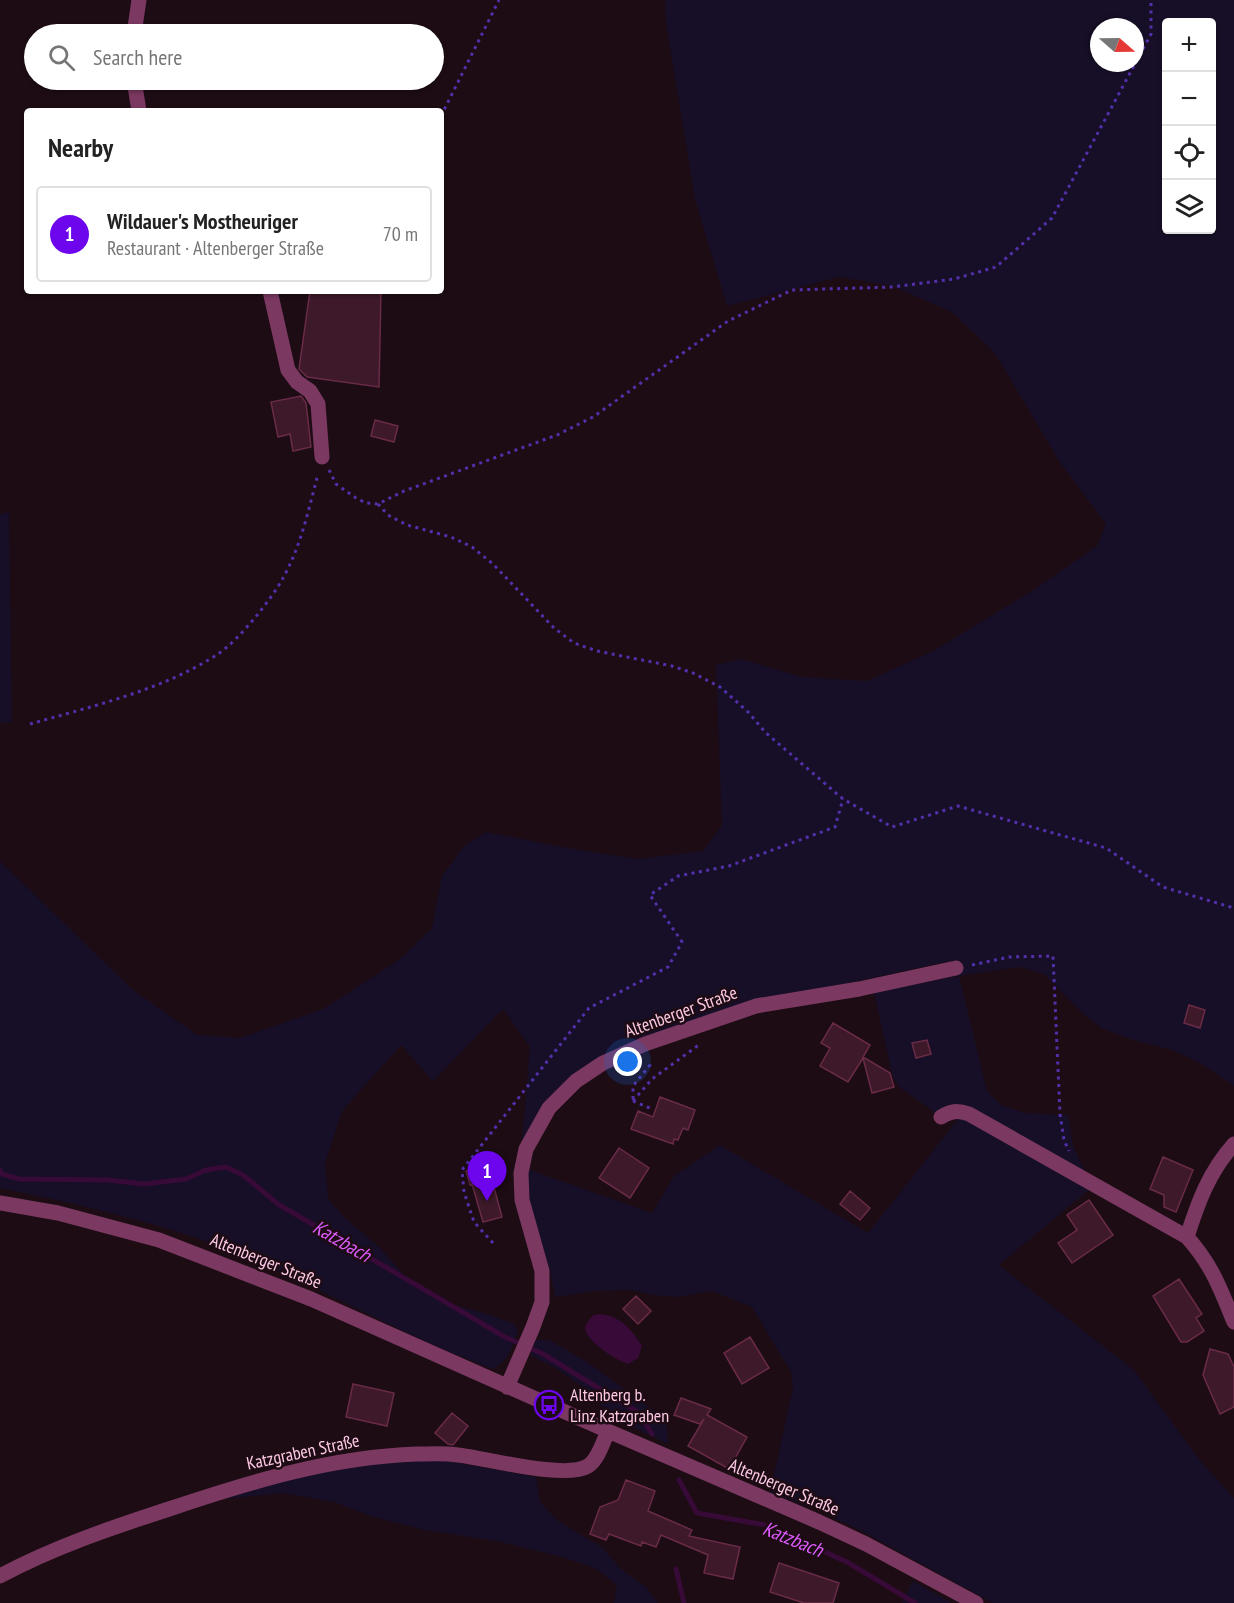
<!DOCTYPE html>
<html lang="en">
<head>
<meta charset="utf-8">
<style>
  body { margin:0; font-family:"PT Sans Narrow",sans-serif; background:#f2f2f2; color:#222 }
  .controls { position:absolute; right:18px; top:18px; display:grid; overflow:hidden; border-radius:6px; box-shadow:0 2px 4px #0004 }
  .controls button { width:54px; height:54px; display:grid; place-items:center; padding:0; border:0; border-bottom:2px solid #e0e0e0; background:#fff; color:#222; font:30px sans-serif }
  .compass { position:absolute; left:1090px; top:18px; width:54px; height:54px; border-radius:50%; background:#fff; box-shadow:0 2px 4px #0004; rotate:110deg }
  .you { position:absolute; left:628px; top:1062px; width:21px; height:21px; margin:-15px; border:4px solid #fff; border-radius:50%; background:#1a73e8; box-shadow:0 0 0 9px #1a73e833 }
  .badge { display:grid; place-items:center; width:39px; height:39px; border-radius:50%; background:#6d06ed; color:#fff; font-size:20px; font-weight:700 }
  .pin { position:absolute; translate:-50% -50px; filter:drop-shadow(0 2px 3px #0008) }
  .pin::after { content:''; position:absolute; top:32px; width:21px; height:18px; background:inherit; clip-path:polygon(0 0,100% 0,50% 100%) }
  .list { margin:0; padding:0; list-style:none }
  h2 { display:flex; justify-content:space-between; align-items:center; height:78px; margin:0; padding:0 24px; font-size:26px }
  h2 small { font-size:20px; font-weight:400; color:#767676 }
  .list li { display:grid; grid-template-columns:39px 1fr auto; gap:18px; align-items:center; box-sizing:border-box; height:96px; margin:0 12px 12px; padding:0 12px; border:2px solid #e0e0e0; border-radius:6px }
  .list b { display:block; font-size:22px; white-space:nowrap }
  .list p { margin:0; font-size:20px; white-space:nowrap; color:#767676 }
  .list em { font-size:20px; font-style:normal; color:#767676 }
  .icon { flex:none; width:33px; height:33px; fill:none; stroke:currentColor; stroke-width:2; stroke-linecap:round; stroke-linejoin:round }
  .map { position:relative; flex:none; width:1234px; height:1603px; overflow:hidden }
  .search { position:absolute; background:#fff; box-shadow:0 2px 4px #0004; left:24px; top:24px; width:420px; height:66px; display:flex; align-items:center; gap:15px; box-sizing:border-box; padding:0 21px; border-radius:33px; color:#767676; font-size:22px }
  .panel { position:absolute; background:#fff; box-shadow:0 2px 4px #0004; left:24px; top:108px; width:420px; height:186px; border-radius:6px }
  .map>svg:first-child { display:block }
  .green { fill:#170f27; fill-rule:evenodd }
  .water { fill:#370a38 }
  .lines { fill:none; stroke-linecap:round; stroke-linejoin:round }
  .stream { stroke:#370a38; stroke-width:5 }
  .building { fill:#3d1929; stroke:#692b47; stroke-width:1.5 }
  .path { stroke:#5330ab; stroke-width:3; stroke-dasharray:3 4.5; stroke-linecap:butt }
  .minor { stroke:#7b3861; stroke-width:15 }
  .labels { text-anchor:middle; stroke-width:5; stroke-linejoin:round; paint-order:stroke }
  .street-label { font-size:18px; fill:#fec9e5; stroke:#1d0c14 }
  .poi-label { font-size:18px; fill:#fec9e5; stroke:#1d0c14; text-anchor:start }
  .water-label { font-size:20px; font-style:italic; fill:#dc5afb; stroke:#1d0c14 }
</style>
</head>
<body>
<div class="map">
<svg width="1234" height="1603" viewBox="0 0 1234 1603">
  <rect width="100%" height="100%" fill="#1d0c14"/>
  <path class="green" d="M665 0H1234V1086L1200 1063 1172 1050 1133 1040 1103 1029 1083 1014 1044 974 1020 967 959 976 987 1091 1001 1105 1025 1113 1068 1115 1073 1145 1085 1172 973 1110 936 1113 899 1087 893 1078 874 992 958 976 954 960 812 991 619 1049 522 1142 530 1047 503 1009 433 1081 401 1045 342 1111 325 1163 328 1199 347 1220 380 1248 416 1288 446 1303 481 1312 513 1323 518 1330C513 1347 509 1360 493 1369 408 1338 329 1292 245 1256 167 1224 82 1205 0 1188V861L133 990 197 1035 240 1038 323 1009 399 960 432 928 442 876 464 846 486 832 562 847 637 859 703 851 722 825 716 665 741 659 802 677 867 681 935 650 1032 591 1097 546 1106 524 1059 461 995 353 952 312 892 286 839 277 727 306 695 199 666 23ZM1166 22H1212V230H1166ZM1099 27H1135V63H1099Z
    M9 512 12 722 0 723V514Z
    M959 1118 973 1121 1090 1189 999 1265 1134 1370 1198 1458 1234 1498V1603H993L865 1533 818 1510 770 1493 793 1388 791 1372 752 1307 712 1291 677 1297 652 1295 632 1290 594 1291 555 1297 550 1270 526 1203 527 1169 652 1213 674 1176 720 1145 868 1233Z
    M536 1340H549L584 1360 656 1412 667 1426 668 1444 615 1419 586 1389 557 1369 530 1355Z
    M403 1460 447 1461 536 1477 540 1502 558 1521 603 1548 620 1568 647 1588 658 1603H614L617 1585 595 1568 562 1557 497 1541 424 1530 371 1516 334 1502 283 1493 225 1499 259 1485 302 1475Z
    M913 1581 952 1603H902Z"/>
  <path class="water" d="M600 1314C621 1316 631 1329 642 1346L638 1358 628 1364C617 1361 584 1340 585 1327 586 1323 591 1318 593 1315Z"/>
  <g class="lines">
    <path class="stream" d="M0 1170 2 1174 19 1179 108 1180 144 1184 186 1179 206 1170 226 1167 243 1175 278 1204 505 1337 543 1354 639 1413 652 1434
      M679 1480 697 1513 765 1525 847 1562 915 1603
      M676 1569 684 1603"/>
  </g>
  <path class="building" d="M310 291H381L379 387 307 377 299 369Z
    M301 396 306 403 311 447 293 451 290 434 278 437 271 402Z
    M375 420 398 426 394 442 371 436Z
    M1189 1005 1205 1010 1200 1028 1184 1023Z
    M833 1023 870 1045 863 1057 890 1073 894 1087 872 1093 863 1058 848 1082 820 1066 830 1048 821 1043Z
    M927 1040 931 1054 916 1058 912 1043Z
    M660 1097 695 1110 688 1130 683 1128 678 1140 674 1139 673 1144 631 1129 638 1111 653 1117Z
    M619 1148 649 1168 630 1198 599 1178Z
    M1163 1157 1193 1170 1176 1212 1164 1207V1195L1150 1189Z
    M488 1165 502 1217 483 1222 472 1184 470 1185 466 1171Z
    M850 1191 870 1208 860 1220 840 1204Z
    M1089 1200 1113 1235 1072 1263 1058 1243 1077 1230 1067 1215Z
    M1179 1279 1202 1314 1196 1318 1204 1331 1187 1342H1181L1153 1296Z
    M636 1296 651 1311 638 1324 623 1309Z
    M750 1337 769 1368 742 1384 724 1353Z
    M1210 1349 1228 1354 1234 1367V1407L1220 1414 1203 1375Z
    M353 1384 394 1393 387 1426 346 1417Z
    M681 1398 711 1409 707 1415 747 1437 729 1469 688 1446 704 1419 700 1424 674 1415Z
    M452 1413 468 1426 453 1445 448 1444 435 1433Z
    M626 1480 655 1491 648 1511 692 1530 689 1536 740 1547 733 1579 704 1573 708 1555 661 1535 656 1547 642 1542 641 1546 609 1534 606 1540 590 1534 600 1507 618 1500Z
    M779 1563 839 1583 833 1603H804L770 1592Z"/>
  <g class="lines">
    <path class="path" d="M441 116 499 0
      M329 470 336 484 356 498 366 503 378 504 404 491 557 435 593 417 728 321 792 290 892 287 954 279 996 267 1052 218 1151 34V0
      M378 504 388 515 407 525 451 537 472 547 493 564 554 628 574 643 597 651 672 666 693 673 720 687 748 712 766 733 843 799 892 827 958 806 1106 848 1163 887 1234 908
      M30 724C93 706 163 690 218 654 239 640 271 600 283 578 301 546 309 508 318 474
      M972 965 1009 957 1053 956 1060 1114 1064 1140 1069 1151
      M633 1099V1086L650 1065 649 1061
      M633 1101 652 1079 700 1044
      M633 1101 652 1109
      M493 1243 474 1222 464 1192 462 1170 589 1008 668 967 682 942 650 895 678 876 729 866 835 827 843 799"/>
    <path class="minor" d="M134 34 139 0
      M134 80 139 111
      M270 291 288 370 297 382 310 391 318 404 322 457
      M941 1117C951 1111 957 1110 969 1114L1187 1237
      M1234 1144C1209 1172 1198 1202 1187 1237 1212 1265 1220 1288 1234 1322
      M0 1203 58 1213 159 1240 311 1299 608 1431 819 1522 866 1544 976 1603
      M507 1387 533 1327 542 1302V1271L522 1200 521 1173 526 1149 549 1108 576 1081 603 1063 645 1044 756 1006 859 989 956 968
      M0 1576C54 1547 111 1528 169 1509 250 1482 330 1457 417 1454 430 1454 444 1453 458 1455 486 1458 565 1480 588 1466 598 1460 603 1442 608 1431"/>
  </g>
  <defs>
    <g id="bus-ring" transform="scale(1.5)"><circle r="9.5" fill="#1d0c14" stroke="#6d06ed" stroke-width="1.5"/><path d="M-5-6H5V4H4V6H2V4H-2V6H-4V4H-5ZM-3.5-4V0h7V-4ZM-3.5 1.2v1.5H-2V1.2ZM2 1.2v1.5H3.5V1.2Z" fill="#6d06ed"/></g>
  </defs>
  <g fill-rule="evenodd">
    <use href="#bus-ring" x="549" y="1405"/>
  </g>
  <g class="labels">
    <g class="street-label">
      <text transform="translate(681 1012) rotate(-20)" y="6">Altenberger Straße</text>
      <text transform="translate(266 1261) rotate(22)" y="6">Altenberger Straße</text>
      <text transform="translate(303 1452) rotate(-12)" y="6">Katzgraben Straße</text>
      <text transform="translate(784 1487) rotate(23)" y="6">Altenberger Straße</text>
    </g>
    <g class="poi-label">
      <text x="570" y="1401">Altenberg b.<tspan x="570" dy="21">Linz Katzgraben</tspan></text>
    </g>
    <g class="water-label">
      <text transform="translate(342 1241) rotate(30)" y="7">Katzbach</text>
      <text transform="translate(793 1539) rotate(22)" y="7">Katzbach</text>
    </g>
  </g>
</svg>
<div class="controls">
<button>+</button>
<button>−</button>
<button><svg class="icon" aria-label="locate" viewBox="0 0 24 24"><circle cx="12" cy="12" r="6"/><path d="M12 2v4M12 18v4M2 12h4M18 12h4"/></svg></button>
<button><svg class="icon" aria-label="layers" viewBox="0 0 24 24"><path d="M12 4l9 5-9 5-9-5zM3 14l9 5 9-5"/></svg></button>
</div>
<svg class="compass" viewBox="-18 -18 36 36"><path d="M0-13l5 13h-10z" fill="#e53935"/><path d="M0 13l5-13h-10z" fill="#767676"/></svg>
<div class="you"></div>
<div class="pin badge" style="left:487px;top:1201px">1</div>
<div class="search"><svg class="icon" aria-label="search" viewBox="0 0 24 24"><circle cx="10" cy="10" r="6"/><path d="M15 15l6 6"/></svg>Search here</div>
<section class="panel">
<h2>Nearby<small></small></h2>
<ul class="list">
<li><span class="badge">1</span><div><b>Wildauer's Mostheuriger</b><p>Restaurant · Altenberger Straße</p></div><em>70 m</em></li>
</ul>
</section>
</div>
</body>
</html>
